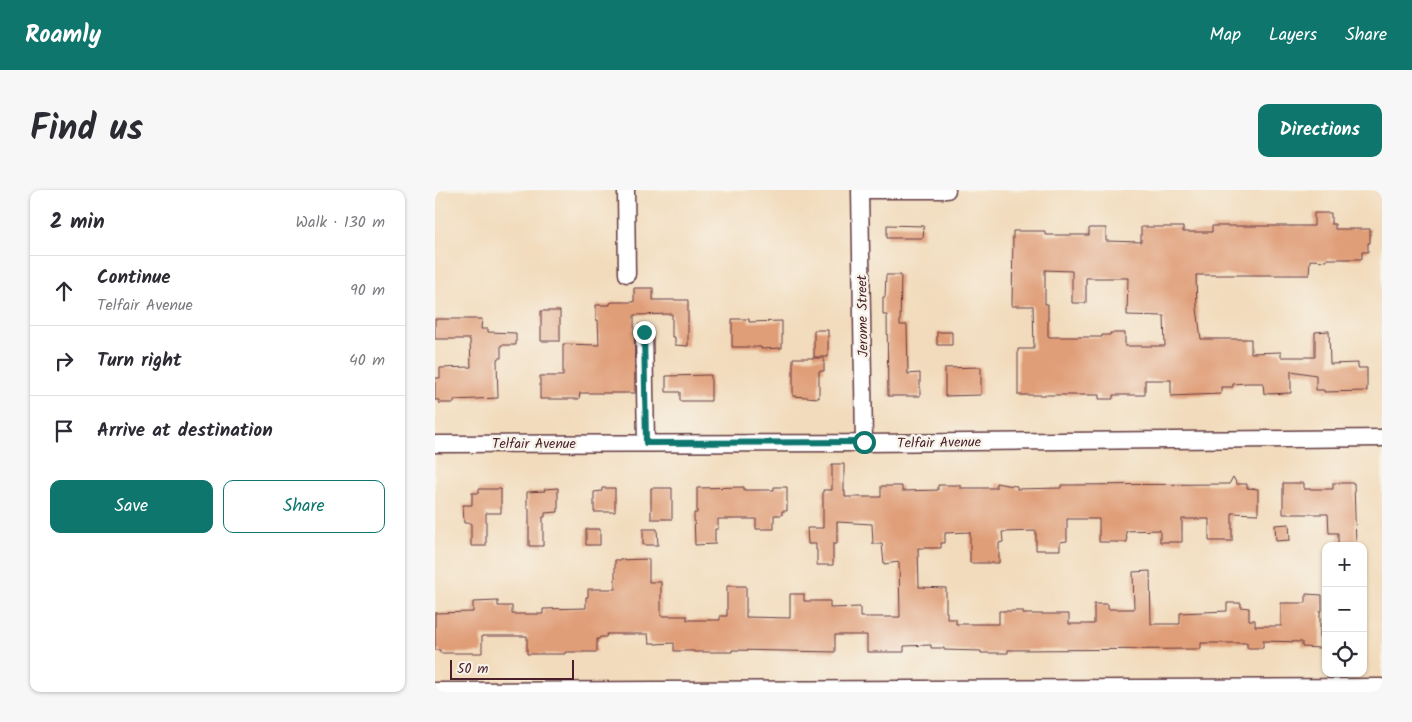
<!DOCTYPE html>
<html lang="en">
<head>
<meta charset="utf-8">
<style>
  body { margin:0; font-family:Kalam,sans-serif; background:#f7f7f7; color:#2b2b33 }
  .controls { position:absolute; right:15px; bottom:15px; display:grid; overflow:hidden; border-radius:10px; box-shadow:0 1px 4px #0004 }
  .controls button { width:45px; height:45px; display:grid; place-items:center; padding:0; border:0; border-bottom:1px solid #e1e1e2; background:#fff; color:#2b2b33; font:25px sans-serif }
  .scale { position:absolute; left:15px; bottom:12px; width:124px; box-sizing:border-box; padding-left:5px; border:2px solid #4a1f2b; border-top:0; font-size:14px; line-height:18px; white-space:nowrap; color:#4a1f2b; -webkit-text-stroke:4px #f7f3e8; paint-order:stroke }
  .stop { position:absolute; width:15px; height:15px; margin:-11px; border:4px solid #0f766e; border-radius:50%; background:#fff }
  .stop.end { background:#0f766e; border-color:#fff; box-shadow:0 1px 5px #0008 }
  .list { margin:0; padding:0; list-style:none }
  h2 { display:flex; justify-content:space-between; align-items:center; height:65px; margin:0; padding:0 20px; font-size:21px }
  h2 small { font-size:16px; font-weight:400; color:#7c7c81 }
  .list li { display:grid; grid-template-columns:32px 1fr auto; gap:15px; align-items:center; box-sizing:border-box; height:70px; padding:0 20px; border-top:1px solid #e1e1e2 }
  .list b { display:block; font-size:19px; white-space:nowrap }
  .list p { margin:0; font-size:16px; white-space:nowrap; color:#7c7c81 }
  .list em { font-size:16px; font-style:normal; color:#7c7c81 }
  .actions { display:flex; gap:10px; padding:15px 20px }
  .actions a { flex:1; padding:11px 0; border:1px solid #0f766e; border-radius:10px; text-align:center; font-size:18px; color:#0f766e }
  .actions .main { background:#0f766e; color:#fff }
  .icon { flex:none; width:28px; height:28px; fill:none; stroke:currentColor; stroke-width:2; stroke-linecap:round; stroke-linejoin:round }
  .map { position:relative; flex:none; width:947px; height:502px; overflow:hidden; border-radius:10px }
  header { display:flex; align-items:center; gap:30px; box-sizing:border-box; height:70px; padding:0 25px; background:#0f766e; color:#fff }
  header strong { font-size:24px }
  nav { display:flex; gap:28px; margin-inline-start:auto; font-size:18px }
  .intro { display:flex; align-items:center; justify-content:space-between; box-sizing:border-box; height:120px; padding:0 30px }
  h1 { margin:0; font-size:35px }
  .button { padding:12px 22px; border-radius:10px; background:#0f766e; color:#fff; font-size:18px; font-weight:700 }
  main { display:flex; gap:30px; padding:0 30px }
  aside { flex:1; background:#fff; border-radius:10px; box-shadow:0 1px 4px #0004 }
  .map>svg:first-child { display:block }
  .building { fill:#e09e78; fill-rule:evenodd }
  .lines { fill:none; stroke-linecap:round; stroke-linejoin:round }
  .minor-casing { stroke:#633b41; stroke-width:19 }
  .minor { stroke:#fff; stroke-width:16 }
  .route { stroke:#0f766e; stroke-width:6 }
  .labels { text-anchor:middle; stroke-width:5; stroke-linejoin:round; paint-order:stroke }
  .street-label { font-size:14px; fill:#4a1f2b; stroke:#f7f3e8 }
</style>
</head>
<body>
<header>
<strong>Roamly</strong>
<nav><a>Map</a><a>Layers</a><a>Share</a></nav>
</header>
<div class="intro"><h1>Find us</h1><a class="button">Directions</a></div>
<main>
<aside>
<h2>2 min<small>Walk · 130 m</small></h2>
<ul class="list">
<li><svg class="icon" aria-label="ahead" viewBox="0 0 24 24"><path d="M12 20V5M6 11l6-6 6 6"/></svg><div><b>Continue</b><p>Telfair Avenue</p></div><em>90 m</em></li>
<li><svg class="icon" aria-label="right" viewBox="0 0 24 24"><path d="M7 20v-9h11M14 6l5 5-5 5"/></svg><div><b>Turn right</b></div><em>40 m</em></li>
<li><svg class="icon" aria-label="arrive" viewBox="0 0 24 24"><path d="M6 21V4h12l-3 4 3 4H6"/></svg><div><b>Arrive at destination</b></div></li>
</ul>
<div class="actions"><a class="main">Save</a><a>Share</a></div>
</aside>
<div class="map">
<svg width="947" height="502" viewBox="0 0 947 502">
  <rect width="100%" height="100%" fill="#f7f3e8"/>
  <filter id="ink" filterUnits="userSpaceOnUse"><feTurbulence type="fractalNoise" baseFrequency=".02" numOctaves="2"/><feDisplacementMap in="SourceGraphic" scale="10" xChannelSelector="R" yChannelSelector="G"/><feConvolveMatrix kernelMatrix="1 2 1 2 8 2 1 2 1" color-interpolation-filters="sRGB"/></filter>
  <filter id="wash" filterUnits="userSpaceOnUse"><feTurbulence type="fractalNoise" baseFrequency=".0096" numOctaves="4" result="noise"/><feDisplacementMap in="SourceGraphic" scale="20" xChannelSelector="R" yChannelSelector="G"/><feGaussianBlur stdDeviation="1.12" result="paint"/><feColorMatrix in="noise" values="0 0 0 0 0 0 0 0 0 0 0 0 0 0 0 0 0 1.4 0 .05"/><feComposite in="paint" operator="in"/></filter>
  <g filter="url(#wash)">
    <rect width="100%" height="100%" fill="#f2dbbc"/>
    <g id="blocks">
      <path class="building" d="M879 23H896V34H900V39H935V53H933V62H927V69H892V71L875 70 874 85H761L762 118 766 149H816V163L846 162V167H880V142L894 141 895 174 923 173V178H932V201L889 202V200H881V185L856 181V203L829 204 828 193H812L798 194V197H786V204L736 206V190H710V205H678V209H664V205H583V159H599L598 116H577L578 41H610V45H654V38H671V51L706 52V37H748V42H777V36H879ZM610 80 637 81V113H651V88H693L692 125 729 126 730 156H690V143H675V145H667V147H613V114H610Z
        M452 35 489 36 488 48H452Z
        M451 85H466L465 135H472L473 184 485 183V206H453L452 125H448V107H450Z
        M199 98H218V110H253V156L240 155V147H237V124L199 125 200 203H145L144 209H105V186H128V154L164 155 163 130H161V115H175V113L178 112H199Z
        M106 121H125V151H106Z
        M0 129H47L46 139H53V142L81 143V155H66V168H63L62 170 63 208 19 210V213H4V210H0V188H5V178L36 177 35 149H0Z
        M297 129H314V132L347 131V158L326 159V157H297Z
        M379 140H393V167H379Z
        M502 142H517V155H502Z
        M358 168H389V181H384V208L358 206Z
        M546 177V205L510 206V178Z
        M276 185V211H245V202H231V186Z
        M397 274H409V301H410V307H446V296H467V301L503 300V295H525V298H561V293L572 295 582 296V299L626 298V295L794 294 798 287 802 294H812V298L823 299V324L797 323V351H774V329H747V352H725V340L691 341 692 352H664V329H632V351L625 352V360H601V341L567 342 568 352 564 353V373H535V342L510 343V353H506V358H483L484 397 511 398V422H512V429H521V434H564V421H588V424H634V434H659V414H673V419H699L698 382 715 381 716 434H745V423L792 421V413H806V417L814 418V430H820V436H846V413H871V404L887 405V421H885V458L867 457V452L828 451V458H812V453H766V459L573 460V463H546V461L509 460V458H496V455L469 456V462H432V445H400V462L297 460V462H259V461H239V453L220 454V453H214L213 444H172L171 447H165L164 449H162V462H130V464H92V446H47V463H5V460H0V423L38 422V412L63 411V416H77V424H108V419L151 418V407H153V399H180V370L214 369V392H226V426H252V430H285V426H292V396H311V427L355 428V404H369V411H395V418L425 417V427H465L464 372 449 374 447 354H438L437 334 402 332V354H398V375H382V360H381V354H373L372 338H388V300H397Z
        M848 293H869V299H898V293H919L921 356H903V343H894L893 324H848Z
        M309 297V300H339V297H352V321H347V325H339V339H321V329H283V339H280V354L260 355 259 323H262V298Z
        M123 298V322L110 323V327H108V356H94V318H92V302L110 301 109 299Z
        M167 298H180V322H159V302L167 301Z
        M216 298H237V329H216Z
        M44 299H66V323H51V356H36V333H29L28 315H37V303H44Z
        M854 334 855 350 841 351 840 335Z
        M151 339H165V355H151Z
        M208 339H222L223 355H208Z"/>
    </g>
  </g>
  <g filter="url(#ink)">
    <use href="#blocks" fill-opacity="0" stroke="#633b41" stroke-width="1"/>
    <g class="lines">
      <g class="minor-casing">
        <path id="minor" d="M191 0 192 84
          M425 0 429 253
          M426 0H512
          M209 142 211 253
          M0 254 429 253 947 248
          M0 501 947 497"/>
      </g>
      <use href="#minor" class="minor"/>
    </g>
  </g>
  <g class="lines" filter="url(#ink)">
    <path class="route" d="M209 142 211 253 429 252"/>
  </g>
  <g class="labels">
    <g class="street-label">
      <text transform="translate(427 126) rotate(-91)" y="5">Jerome Street</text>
      <text transform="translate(504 252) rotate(-1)" y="5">Telfair Avenue</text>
      <text x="99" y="258">Telfair Avenue</text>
    </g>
  </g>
</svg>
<div class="controls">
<button>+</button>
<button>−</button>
<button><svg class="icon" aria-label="locate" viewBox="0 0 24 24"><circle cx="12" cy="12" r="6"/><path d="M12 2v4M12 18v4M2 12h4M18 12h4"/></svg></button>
</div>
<div class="scale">50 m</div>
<div class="stop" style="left:429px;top:252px"></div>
<div class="stop end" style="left:209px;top:142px"></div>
</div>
</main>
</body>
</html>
